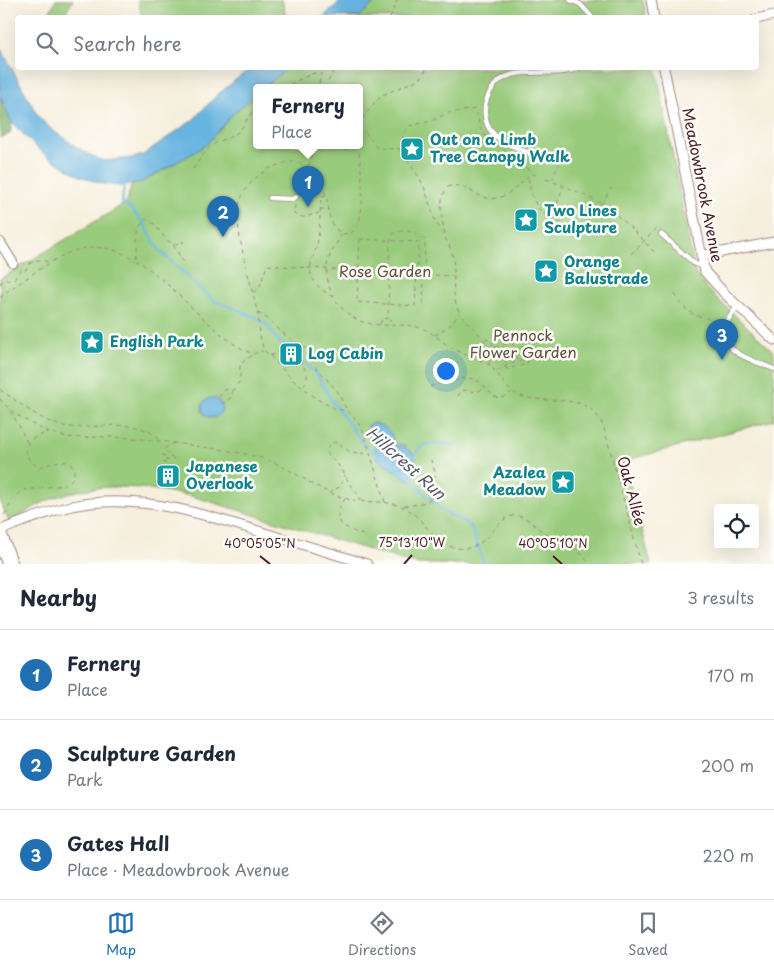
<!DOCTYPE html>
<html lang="en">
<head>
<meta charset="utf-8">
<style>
  body { margin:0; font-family:"Playpen Sans",sans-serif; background:#f6f6f7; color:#1f2937 }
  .controls { position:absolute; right:15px; bottom:15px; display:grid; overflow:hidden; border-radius:5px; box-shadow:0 5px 20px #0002 }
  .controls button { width:45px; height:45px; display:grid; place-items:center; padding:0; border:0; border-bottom:1px solid #e0e1e3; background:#fff; color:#1f2937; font:25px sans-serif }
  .you { position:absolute; left:445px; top:370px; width:18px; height:18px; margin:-12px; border:4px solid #fff; border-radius:50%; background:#1a73e8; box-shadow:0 0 0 8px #1a73e833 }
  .badge { display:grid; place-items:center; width:32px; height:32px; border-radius:50%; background:#1f6fb2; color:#fff; font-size:16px; font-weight:700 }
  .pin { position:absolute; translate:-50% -41px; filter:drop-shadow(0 1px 2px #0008) }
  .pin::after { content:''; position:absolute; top:26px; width:18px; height:15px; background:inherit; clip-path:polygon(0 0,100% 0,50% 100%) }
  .popup { position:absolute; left:253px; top:84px; width:110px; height:65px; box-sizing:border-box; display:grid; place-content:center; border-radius:5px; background:#fff; filter:drop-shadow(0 1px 4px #0005); font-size:16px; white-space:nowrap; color:#747a83 }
  .popup b { font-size:19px; color:#1f2937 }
  .popup::after { content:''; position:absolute; left:50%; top:100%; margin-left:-10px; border:10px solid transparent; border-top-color:#fff }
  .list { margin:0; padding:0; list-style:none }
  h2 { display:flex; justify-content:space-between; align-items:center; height:65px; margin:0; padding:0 20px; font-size:21px }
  h2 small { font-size:16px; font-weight:400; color:#747a83 }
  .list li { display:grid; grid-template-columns:32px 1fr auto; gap:15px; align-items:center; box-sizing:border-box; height:90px; padding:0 20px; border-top:1px solid #e0e1e3 }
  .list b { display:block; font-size:19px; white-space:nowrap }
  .list p { margin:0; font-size:16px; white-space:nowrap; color:#747a83 }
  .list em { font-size:16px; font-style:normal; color:#747a83 }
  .icon { flex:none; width:28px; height:28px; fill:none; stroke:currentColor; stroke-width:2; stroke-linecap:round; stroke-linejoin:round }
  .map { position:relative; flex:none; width:774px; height:564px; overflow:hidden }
  .search { position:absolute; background:#fff; box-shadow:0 5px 20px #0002; left:15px; right:15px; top:15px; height:55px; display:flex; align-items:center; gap:12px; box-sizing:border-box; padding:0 18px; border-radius:5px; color:#747a83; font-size:19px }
  .sheet { height:335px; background:#fff }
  nav { display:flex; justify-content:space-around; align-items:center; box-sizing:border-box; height:70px; border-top:1px solid #e0e1e3; background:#fff; font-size:14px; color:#747a83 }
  nav a { display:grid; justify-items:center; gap:2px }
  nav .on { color:#1f6fb2 }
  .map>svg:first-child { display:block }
  .green { fill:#99cb7b; stroke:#727553; fill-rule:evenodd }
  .forest { fill:#7aaf6b; stroke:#62674b }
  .water { fill:#67b4e0; stroke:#586a86 }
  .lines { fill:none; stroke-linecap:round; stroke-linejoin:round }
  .stream { stroke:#67b4e0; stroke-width:2.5 }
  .lane-casing { stroke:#a08784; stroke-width:6 }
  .street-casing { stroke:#a08784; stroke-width:11 }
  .primary-casing { stroke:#a08784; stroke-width:17 }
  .path { stroke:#a08784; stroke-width:1; stroke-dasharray:4 4; stroke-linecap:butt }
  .lane { stroke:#fff; stroke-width:4.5 }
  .street { stroke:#fff; stroke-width:9 }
  .primary { stroke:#fff; stroke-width:15 }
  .ticks { fill:none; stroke:#4a1f2b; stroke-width:2 }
  .labels { text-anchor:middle; stroke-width:5; stroke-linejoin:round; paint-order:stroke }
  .culture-label { font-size:15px; font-weight:bold; fill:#0d838f; stroke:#fdfcf7; text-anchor:start }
  .street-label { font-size:15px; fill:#4a1f2b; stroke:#fdfcf7 }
  .park-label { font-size:15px; fill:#625343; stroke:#fdfcf7 }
  .water-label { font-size:16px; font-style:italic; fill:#565b73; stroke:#fdfcf7 }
  .ticks-label { font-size:12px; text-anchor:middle; fill:#4a1f2b; stroke:#fdfcf7; stroke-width:5; stroke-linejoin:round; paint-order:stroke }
</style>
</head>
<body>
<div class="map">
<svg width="774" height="564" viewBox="0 0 774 564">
  <rect width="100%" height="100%" fill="#fdfcf7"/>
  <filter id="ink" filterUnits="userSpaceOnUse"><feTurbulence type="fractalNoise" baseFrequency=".02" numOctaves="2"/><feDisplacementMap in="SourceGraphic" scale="10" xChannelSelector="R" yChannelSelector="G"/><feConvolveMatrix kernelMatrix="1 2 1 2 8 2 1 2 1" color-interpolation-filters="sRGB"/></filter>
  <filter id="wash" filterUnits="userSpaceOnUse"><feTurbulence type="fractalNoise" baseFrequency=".0096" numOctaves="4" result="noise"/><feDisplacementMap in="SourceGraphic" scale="20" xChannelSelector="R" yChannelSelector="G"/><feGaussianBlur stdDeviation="1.12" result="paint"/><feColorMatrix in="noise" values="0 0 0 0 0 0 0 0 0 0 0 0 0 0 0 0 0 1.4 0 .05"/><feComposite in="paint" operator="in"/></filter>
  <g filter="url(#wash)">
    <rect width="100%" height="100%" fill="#f6efdd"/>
    <path class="green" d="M56 0H73L63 17H47Z
      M138 0H282L286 17H142Z
      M358 0H643L646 17 348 18Z
      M273 68H656L695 273 706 288 774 352V420L624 461 651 564H415L195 497C132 483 66 478 13 522H9L0 500V279L126 203 132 184ZM257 88H359V146H257Z"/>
    <path class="forest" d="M0 96 12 123 10 134 0 138Z"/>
    <path class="water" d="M342 0H378L359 17H323Z
      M0 47 38 116 51 129 84 152 104 161 132 158 143 155 151 149 193 120 216 96 250 68H288L263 88H257V93L233 114 207 144 195 152 142 182 120 186 104 184 80 176 50 158 36 147 12 123 0 96Z
      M202 408a10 10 0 1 1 20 0a10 10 0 1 1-20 0Z
      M374 423C389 427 391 432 395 445H403L415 455 417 471 410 480 404 478 377 458 374 442 368 425Z"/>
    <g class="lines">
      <path class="stream" d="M124 184 122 203 130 208 143 222 159 250 213 300 255 317 266 324 279 342 284 344 295 345 300 351 304 362 317 375 331 400 363 443 379 456
        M414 458C419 439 440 442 455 446
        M410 478 441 510 470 525 472 529 484 564"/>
    </g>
  </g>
  <g filter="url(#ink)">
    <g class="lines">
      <g class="lane-casing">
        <path id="lane" d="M570 0 580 4 593 18
          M544 158C522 149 487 143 485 115 484 107 486 99 490 92 506 60 552 80 579 68
          M270 198 292 199 296 197
          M661 234 695 264 703 266
          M738 306C703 346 741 356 774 369"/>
      </g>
      <g class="street-casing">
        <path id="street" d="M651 0 654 18
          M756 19 774 15
          M664 68 705 272 725 294 774 340
          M0 242 13 263
          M701 256 774 242
          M0 530C29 520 59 506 91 503 149 497 203 514 258 531 294 542 331 553 367 564"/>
      </g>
      <g class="primary-casing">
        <path id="primary" d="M0 537 10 564"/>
      </g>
      <path class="path" d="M390 18 397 0
        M283 88 311 74 319 72 321 74 318 88
        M324 88 332 74 333 68
        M359 126 363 118 375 102 383 95 421 78 427 68
        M359 127 362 128 377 148 401 149
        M359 132 360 128
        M345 151 348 146
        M308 166 311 158V146
        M193 169C199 161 206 148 216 143 224 138 233 138 240 130 246 123 248 114 257 109
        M528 178C533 203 536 214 562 223L570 209
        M546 179C566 187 586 194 604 206 624 219 640 237 656 254
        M552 180 559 164
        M300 190 314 175
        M326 196 321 197C320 211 320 225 318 239 317 249 312 256 311 265 307 281 322 290 334 298
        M557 203 563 187
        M602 204 611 188
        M295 205 294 214C308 221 308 214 319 213
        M320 209H328
        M556 219 561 205
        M343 234 353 232C368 218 361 165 358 146
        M445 234C442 219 437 200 448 187 469 178 485 217 516 187 521 183 526 179 530 173
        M360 239 419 242 415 306 357 302Z
        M174 244 184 242
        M631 254 657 228
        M136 258C139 244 133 230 146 219L154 224 166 239 173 244 183 262
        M389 268 386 269 384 273 385 276 389 278 392 277 394 273 393 270 389 268 390 241 393 234C402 228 418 231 425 240L423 307
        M395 273 453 276
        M0 284 3 280H13L22 269 26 270 29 264 37 260H42L51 263
        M254 292 259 289 267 265 383 273
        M675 294C692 324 699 310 720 325
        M0 298 9 290C28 278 50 260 71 252 125 231 168 287 203 318 219 332 234 347 253 354L263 351
        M258 313 267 318 286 336 304 347 317 368 338 392 347 411
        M388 319 394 321 395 325
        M380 324 382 319 388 318 389 279
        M516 333 522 336 524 345 520 350 511 353 503 350 501 342C505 336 509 334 516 333Z
        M435 335 452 324 459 313
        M510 335 517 360
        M485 339 491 340 496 353 508 364
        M487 349 544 335
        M270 356 279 352 287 351 289 348H294C297 352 297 356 300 360 306 372 311 374 303 387
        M489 365C494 334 466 330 457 307 450 290 457 272 452 254 449 241 440 232 435 220 431 209 428 198 424 187 416 167 390 147 409 126L431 121 448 113 476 109 480 128 490 142 522 160 530 173 539 176
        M497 371C506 365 515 362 525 360L528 361 527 364 508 369 504 367
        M430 387C439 382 467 375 476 380 490 386 493 408 511 392
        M0 390C23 404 43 425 71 427 99 429 138 416 160 440
        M232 391 240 381V364L253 355
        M458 396 461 390C470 390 477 395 484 387
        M219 397 226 389 232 391V397L223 403
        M0 399C13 416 46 434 68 437 83 439 98 436 113 437 138 438 164 441 188 445 216 449 247 452 273 462 298 473 319 491 344 498 363 504 385 499 403 507 424 516 430 541 452 547 491 558 495 507 522 517 531 520 537 528 544 533 552 538 563 540 571 545 579 550 584 558 590 564
        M10 411 20 427 27 443
        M162 455 174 458
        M160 468H172
        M173 468 162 461 174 459 164 449 174 443
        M173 468 172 475 178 480
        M159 477C164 480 169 481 173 477
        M329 493 341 486 345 475
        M345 499C328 522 345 528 363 535
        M360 501 359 495 352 488 341 468 328 455 327 449 329 445 334 442 340 444 350 452 370 454
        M385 502 364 433 355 418 347 411 334 408 317 399 293 380 264 350C258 336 260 320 256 306 250 279 234 231 239 205 243 188 256 176 270 168 280 164 293 159 303 164 317 171 326 191 328 205 329 211 329 218 332 223 334 228 338 231 342 234 337 243 331 251 328 261 322 287 340 316 366 323 386 328 407 321 426 330 436 335 444 344 454 349 465 356 478 358 489 365 500 374 504 389 518 395 548 407 589 388 604 428L641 564
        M404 506C419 504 437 503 434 484 433 481 434 479 435 476 435 471 433 465 431 460
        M4 515C11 506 12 495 24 490L64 485C71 482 75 477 74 468L68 462 59 461 40 467C29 464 20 449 31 440 35 436 43 434 49 432"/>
      <use href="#lane" class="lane"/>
      <use href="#street" class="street"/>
      <use href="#primary" class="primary"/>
    </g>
  </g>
  <path class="ticks" d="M260 556 270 564M553 556 562 564M404 564 412 555"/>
  <defs>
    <g id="sight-square" transform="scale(1.25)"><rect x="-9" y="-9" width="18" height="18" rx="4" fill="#0f9aa8" stroke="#fdfcf7"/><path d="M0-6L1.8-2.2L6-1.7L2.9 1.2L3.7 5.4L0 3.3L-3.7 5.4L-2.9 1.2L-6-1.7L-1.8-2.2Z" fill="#fff"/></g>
    <g id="building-square" transform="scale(1.25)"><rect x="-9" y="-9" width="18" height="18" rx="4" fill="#0f9aa8" stroke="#fdfcf7"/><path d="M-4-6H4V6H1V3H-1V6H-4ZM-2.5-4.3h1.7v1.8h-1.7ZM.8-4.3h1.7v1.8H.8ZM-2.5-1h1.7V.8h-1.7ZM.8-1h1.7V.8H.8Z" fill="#fff"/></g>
  </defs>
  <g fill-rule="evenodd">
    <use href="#sight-square" x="412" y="149"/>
    <use href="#sight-square" x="526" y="220"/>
    <use href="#sight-square" x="546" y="271"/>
    <use href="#sight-square" x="92" y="342"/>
    <use href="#building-square" x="291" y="354"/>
    <use href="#building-square" x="168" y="476"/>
    <use href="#sight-square" x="563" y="482"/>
  </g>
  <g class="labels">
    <g class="culture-label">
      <text x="430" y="145">Out on a Limb<tspan x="430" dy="17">Tree Canopy Walk</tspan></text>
      <text x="544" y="216">Two Lines<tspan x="544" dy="17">Sculpture</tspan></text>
      <text x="564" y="267">Orange<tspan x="564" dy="17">Balustrade</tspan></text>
      <text x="110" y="347">English Park</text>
      <text x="308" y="359">Log Cabin</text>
      <text x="186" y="472">Japanese<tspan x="186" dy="17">Overlook</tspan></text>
      <text x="546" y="478" text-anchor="end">Azalea<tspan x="546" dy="17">Meadow</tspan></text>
    </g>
    <g class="street-label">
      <text transform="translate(702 185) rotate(79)" y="5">Meadowbrook Avenue</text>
      <text transform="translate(631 491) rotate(75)" y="5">Oak Allée</text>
    </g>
    <g class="park-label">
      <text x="385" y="277">Rose Garden</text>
      <text x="523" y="341">Pennock<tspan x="523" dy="17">Flower Garden</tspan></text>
    </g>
    <g class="water-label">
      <text transform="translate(406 463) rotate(42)" y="6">Hillcrest Run</text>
    </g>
  </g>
  <g class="ticks-label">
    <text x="412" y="547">75°13'10"W</text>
    <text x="260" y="548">40°05'05"N</text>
    <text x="553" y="548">40°05'10"N</text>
  </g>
</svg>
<div class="controls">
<button><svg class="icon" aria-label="locate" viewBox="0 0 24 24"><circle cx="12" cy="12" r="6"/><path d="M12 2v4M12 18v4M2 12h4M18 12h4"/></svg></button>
</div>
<div class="you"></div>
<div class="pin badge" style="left:308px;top:207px">1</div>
<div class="popup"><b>Fernery</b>Place</div>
<div class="pin badge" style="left:223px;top:237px">2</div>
<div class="pin badge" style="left:722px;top:360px">3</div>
<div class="search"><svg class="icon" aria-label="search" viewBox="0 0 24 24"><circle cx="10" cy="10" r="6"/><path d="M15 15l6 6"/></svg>Search here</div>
</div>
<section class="sheet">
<h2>Nearby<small>3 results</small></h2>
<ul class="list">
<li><span class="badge">1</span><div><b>Fernery</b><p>Place</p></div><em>170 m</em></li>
<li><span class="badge">2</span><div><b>Sculpture Garden</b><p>Park</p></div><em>200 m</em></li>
<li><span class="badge">3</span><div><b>Gates Hall</b><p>Place · Meadowbrook Avenue</p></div><em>220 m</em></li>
</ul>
</section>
<nav>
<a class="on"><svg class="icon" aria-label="map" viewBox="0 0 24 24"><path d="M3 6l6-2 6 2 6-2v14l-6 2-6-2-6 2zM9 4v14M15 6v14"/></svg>Map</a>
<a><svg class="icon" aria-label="directions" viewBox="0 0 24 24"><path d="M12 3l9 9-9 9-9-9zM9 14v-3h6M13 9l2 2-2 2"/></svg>Directions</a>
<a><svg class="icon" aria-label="saved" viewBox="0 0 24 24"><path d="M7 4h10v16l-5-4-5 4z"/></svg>Saved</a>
</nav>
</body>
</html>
